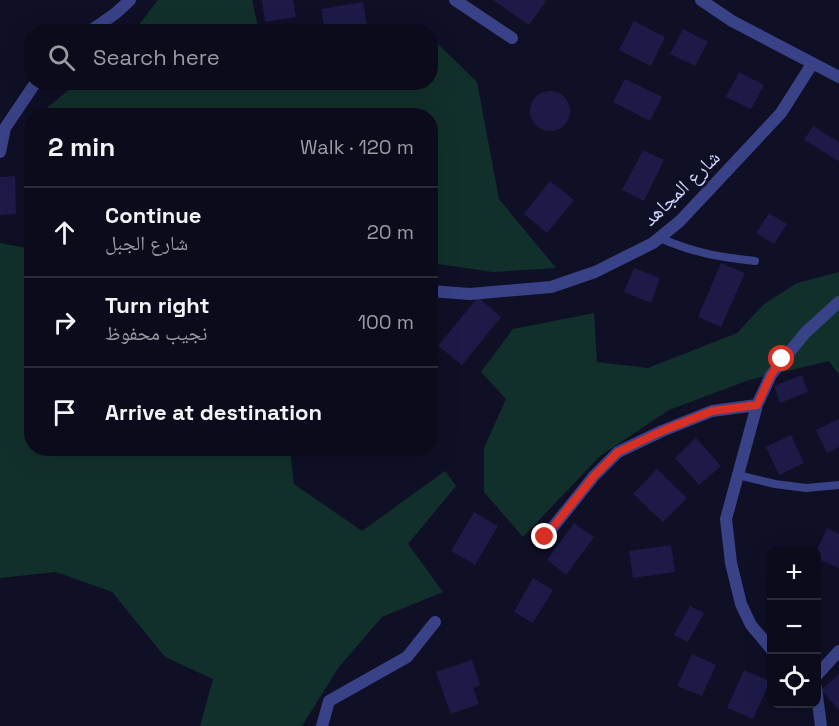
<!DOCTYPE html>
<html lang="en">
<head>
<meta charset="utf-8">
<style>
  body { margin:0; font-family:"Space Grotesk","Noto Naskh Arabic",sans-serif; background:#191929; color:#f1f3f6 }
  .controls { position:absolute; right:18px; bottom:18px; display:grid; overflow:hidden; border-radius:12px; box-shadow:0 6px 24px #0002 }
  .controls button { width:54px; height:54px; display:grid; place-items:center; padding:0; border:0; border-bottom:2px solid #2b2b3b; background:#0b0b1c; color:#f1f3f6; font:30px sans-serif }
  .stop { position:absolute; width:18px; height:18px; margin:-14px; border:4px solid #d93025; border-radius:50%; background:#fff }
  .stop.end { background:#d93025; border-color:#fff; box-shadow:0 2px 6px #0008 }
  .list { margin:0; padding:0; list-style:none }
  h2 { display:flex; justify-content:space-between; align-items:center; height:78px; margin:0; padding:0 24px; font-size:26px }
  h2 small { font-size:20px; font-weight:400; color:#9a9ba3 }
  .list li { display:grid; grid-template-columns:39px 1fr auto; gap:18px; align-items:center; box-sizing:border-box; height:90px; padding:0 24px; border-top:2px solid #2b2b3b }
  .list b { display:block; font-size:22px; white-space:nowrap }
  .list p { margin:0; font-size:20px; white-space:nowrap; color:#9a9ba3 }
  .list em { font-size:20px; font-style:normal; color:#9a9ba3 }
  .icon { flex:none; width:33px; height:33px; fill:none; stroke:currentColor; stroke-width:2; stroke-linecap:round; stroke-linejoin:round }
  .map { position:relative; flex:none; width:839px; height:726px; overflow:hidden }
  .search { position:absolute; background:#0b0b1c; box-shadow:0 6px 24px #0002; left:24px; top:24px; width:414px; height:66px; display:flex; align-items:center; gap:15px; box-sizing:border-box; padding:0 21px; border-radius:24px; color:#9a9ba3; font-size:22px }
  .panel { position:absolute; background:#0b0b1c; box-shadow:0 6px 24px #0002; left:24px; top:108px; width:414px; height:348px; border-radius:24px }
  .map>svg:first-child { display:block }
  .green { fill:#12302b }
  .building { fill:#1d1a48 }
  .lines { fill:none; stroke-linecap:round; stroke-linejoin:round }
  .lane { stroke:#394286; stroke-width:8 }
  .street { stroke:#394286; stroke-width:12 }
  .route { stroke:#d93025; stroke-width:8 }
  .labels { text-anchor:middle; stroke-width:6; stroke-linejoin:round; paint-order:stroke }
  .street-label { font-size:20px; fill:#d4d6ff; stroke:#0f0f26 }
</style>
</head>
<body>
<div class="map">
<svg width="839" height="726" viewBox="0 0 839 726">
  <rect width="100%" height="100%" fill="#0f0f26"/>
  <path class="green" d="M158 0H252L259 31H134Z
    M431 39 436 42 477 82 499 199 556 268 493 272 431 263 430 116 38 115 77 83 430 82Z
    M0 243 31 249 32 448 290 449 294 484 362 531 445 471 456 486 408 544 443 592 382 617 339 667 302 726H200L213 679 165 657 112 592 56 572 0 578Z
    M839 272V375L829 361 749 380 669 410 600 456 523 537 484 492V448L506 399 481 372 513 329 594 313 597 362 648 368 737 333 764 304 797 283Z"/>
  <path class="building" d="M262 0H293L296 17 265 22Z
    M493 0H544L546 1 529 25Z
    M363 2 368 32H325L321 9Z
    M634 21 665 37 651 66 619 50Z
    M683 29 708 42 695 66 670 54Z
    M739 72 764 85 751 109 726 97Z
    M625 79 662 97 650 121 613 102Z
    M530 111a20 20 0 1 1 40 0a20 20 0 1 1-40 0Z
    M813 126 839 142V161L804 140Z
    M643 150 664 160 644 201 622 190Z
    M15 176 16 214 0 215V177Z
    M550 181 574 200 547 233 524 214Z
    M769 213 787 224 774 244 756 233Z
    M721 263 745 273 721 327 698 317Z
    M634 268 660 278 651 303 624 292Z
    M478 297 501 317 462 365 438 346Z
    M802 375 808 392 780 403 774 386Z
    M839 419V447L827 453 816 430Z
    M791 435 804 463 779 475 766 447Z
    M696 438 721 466 699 485 675 458Z
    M657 469 687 498 663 522 633 494Z
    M474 512 498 526 475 565 451 551Z
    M574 523 594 537 566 575 547 560Z
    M827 528 839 534V568L816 558V552Z
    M671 545 675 572 633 578 629 551Z
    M533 578 553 590 533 623 514 612Z
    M690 606 704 613 688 642 674 635Z
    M692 654 716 665 702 696 677 686Z
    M472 660 480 685 473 688 479 704 451 714 436 672Z
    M744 670 770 681 753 719 727 708Z
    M839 674V710L821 690Z"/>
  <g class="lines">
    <path class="lane" d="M660 238C694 253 719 257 755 261
      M738 475 775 484 806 488 839 485"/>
    <path class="street" d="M455 0 512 38
      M701 0 732 21 839 77
      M89 32 116 13 130 0
      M0 152 5 128 36 82
      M430 291 470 294 551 287 595 272 653 243 680 221 781 113 812 64
      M545 537 594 476 618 452 662 431 712 411 757 405
      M772 650 751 625 741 604 731 563 726 519 757 405 771 375 805 333 839 302
      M816 676 839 651
      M816 688 821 726
      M322 726 329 701 407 657 435 622"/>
  </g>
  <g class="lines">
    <path class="route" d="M545 537 594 476 618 452 662 431 712 411 757 405 771 375 782 359"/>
  </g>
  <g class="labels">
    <g class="street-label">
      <text transform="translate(681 188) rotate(-44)" y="7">شارع المجاهد</text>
    </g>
  </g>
</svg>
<div class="controls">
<button>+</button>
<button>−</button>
<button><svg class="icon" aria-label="locate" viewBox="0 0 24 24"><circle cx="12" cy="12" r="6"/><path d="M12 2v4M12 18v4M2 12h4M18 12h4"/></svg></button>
</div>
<div class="stop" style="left:782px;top:359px"></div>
<div class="stop end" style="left:545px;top:537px"></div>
<div class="search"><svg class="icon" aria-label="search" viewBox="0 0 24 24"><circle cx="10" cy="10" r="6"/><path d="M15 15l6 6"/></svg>Search here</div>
<section class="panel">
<h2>2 min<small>Walk · 120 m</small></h2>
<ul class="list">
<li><svg class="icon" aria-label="ahead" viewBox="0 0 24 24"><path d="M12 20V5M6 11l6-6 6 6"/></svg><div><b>Continue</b><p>شارع الجبل</p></div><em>20 m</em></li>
<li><svg class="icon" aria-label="right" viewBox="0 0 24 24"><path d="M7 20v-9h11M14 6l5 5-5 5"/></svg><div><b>Turn right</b><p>نجيب محفوظ</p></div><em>100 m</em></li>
<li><svg class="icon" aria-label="arrive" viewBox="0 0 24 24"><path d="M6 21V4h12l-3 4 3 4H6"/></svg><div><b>Arrive at destination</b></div></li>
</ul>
</section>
</div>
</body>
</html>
